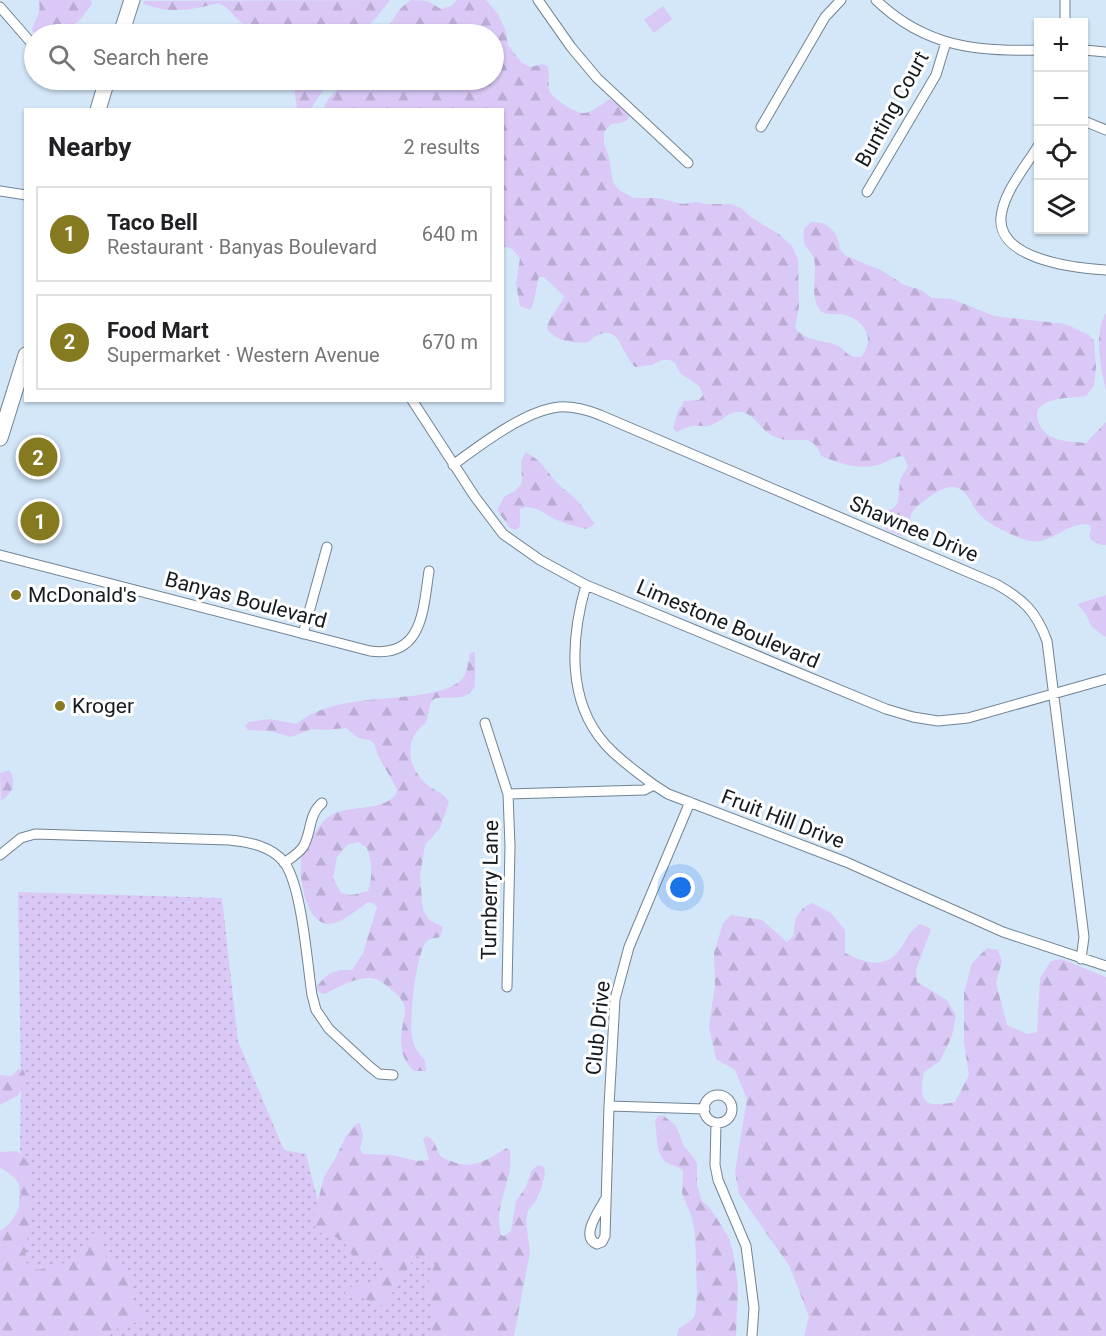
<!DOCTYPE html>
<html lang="en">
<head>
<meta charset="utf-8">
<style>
  body { margin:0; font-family:Roboto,sans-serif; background:#f6f6f6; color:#202124 }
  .controls { position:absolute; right:18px; top:18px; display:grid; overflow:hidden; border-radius:0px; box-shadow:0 2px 4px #0004 }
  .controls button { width:54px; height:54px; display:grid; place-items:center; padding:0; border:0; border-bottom:2px solid #e0e0e0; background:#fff; color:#202124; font:30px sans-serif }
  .you { position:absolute; left:681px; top:888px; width:21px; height:21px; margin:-15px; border:4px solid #fff; border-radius:50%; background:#1a73e8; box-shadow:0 0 0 9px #1a73e833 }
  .badge { display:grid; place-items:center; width:39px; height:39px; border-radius:50%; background:#857a1f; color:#fff; font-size:20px; font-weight:700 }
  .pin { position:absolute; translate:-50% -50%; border:3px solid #fff; box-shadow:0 2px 6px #0006 }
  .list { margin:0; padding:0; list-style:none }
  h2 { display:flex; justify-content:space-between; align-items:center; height:78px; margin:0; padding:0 24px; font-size:26px }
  h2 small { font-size:20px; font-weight:400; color:#757577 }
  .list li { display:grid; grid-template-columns:39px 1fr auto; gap:18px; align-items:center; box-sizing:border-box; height:96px; margin:0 12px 12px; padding:0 12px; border:2px solid #e0e0e0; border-radius:0px }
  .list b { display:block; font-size:22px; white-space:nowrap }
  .list p { margin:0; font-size:20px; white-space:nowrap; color:#757577 }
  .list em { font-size:20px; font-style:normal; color:#757577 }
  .icon { flex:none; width:33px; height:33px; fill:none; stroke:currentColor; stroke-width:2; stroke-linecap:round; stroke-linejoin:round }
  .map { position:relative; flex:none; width:1106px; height:1336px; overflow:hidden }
  .search { position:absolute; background:#fff; box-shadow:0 2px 4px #0004; left:24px; top:24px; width:480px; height:66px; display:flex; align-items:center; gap:15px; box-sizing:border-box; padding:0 21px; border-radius:33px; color:#757577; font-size:22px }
  .panel { position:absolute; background:#fff; box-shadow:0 2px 4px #0004; left:24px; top:108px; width:480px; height:294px; border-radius:0px }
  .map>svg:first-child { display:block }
  .grass { fill:url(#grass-dots) }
  .forest { fill:url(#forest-firs); fill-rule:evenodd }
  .green { fill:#dac9f6 }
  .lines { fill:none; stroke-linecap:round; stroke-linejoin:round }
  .street-casing { stroke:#718393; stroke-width:11 }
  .primary-casing { stroke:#718393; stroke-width:17 }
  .street { stroke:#fff; stroke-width:9 }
  .primary { stroke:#fff; stroke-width:15 }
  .poi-dot { fill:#857a1f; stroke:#fff; stroke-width:2 }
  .labels { text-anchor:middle; stroke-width:6; stroke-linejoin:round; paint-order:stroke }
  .street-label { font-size:21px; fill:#141b21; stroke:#fff }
  .poi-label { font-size:21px; fill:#141b21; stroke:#fff; text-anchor:start }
</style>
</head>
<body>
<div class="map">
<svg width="1106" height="1336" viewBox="0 0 1106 1336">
  <defs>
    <pattern id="grass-dots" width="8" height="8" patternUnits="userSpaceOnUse" patternTransform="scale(1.5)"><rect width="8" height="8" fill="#dac9f6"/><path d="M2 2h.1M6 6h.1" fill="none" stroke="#baacd3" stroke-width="1.8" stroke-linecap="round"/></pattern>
    <pattern id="forest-firs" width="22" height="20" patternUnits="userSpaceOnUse" patternTransform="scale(1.5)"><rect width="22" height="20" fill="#dac9f6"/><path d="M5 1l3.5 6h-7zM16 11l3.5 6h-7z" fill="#baacd3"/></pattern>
  </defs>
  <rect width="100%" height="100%" fill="#d3e7f9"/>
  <path class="grass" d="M18 892 222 898 238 1041 284 1150 306 1154 325 1229 448 1250 467 1336H92L18 1278 21 1084Z"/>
  <path class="forest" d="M38 0H91L92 4 80 20 65 31 58 34H40L33 32 32 29C35 18 43 12 38 0Z
    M390 0C379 14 367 34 347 34 334 35 327 14 316 34H254C249 27 242 24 236 18 228 9 230 9 218 3 194 10 168 14 144 4L143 1Z
    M411 0 427 1 441 9 451 6 457 0H486L498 14 506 31 508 45 521 62 530 67 543 64 548 67C550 75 548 83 549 90 552 99 577 114 585 113 593 112 603 103 610 99 625 109 643 122 611 124L604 132V144L609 157 613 182 619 190 634 198H658L683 204 696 202 706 204H731L741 208 752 218 779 234 792 246 798 259 799 306 795 328C806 342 822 339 836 345 848 350 845 358 861 357 876 339 865 321 845 315 837 313 824 317 819 309 809 292 818 275 814 259 812 253 806 248 804 243 803 239 804 233 804 229L811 222 822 223 828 226 836 234 841 251 846 256 881 270 904 285 921 290 932 298 952 299 994 316 1066 324 1089 335 1094 341 1096 367 1094 386 1086 396C1072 398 1051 397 1040 407 1036 410 1037 415 1038 420 1043 442 1068 441 1086 443L1106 422V545H1101L1091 540 1089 535 1091 530 1090 525C1069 520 1050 546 1030 541 1016 538 990 525 981 516 974 509 971 500 965 493 952 479 935 493 924 501 911 510 908 516 911 531L901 536 886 529 880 521 885 512 895 507 898 502 900 480 908 466 903 456C895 456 889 461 881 464 861 471 841 464 821 456 812 429 795 446 775 437 761 432 756 415 742 412 728 410 720 424 708 426 704 427 699 425 694 426 688 426 682 430 676 432L673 428 678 411 684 401 699 400 703 395 699 386 680 373 675 363 670 360H662L652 365 635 367C618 349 619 316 587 343 570 342 558 342 547 329 547 319 560 308 564 296L544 277H539C535 288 536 302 530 310L520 306 516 284 520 258 512 249 503 246 502 110H323C329 92 339 91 349 80H494V34H384C392 21 398 8 411 0Z
    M293 80H327V84L311 109H297Z
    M1106 313V391C1101 368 1093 334 1106 313Z
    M526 452 539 461 557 483 578 501 595 524 586 529C576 526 566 524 557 520 544 515 535 503 520 509V526L516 530 510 528 497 510 505 496 515 491 522 483 521 461Z
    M1106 595V636L1105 637 1091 626 1086 614 1077 604Z
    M475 652V686C468 701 450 697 436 698L431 701 426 723C405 737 406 763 423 781 431 790 444 792 449 802L440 828 425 845 420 877 423 910 429 920 443 927 440 937C436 938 431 938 427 941 416 951 409 1021 412 1037 413 1046 419 1054 425 1060L426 1071H414C402 1061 399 1044 402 1029 403 1023 405 1016 405 1010 405 1002 399 996 393 991 389 988 383 982 378 980 362 973 339 987 325 994L319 992 316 988C327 972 334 970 352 970L363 953 377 907 373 903 368 902C357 910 341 924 328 924 306 923 299 878 301 862 302 849 315 832 323 822 341 800 384 816 397 792L396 787 377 754 374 743 369 740 358 738 346 728 324 730 312 729 291 737 270 731 248 730 245 726 249 722 270 719 296 724C331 697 378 701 419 695 432 693 448 690 459 682 467 677 468 663 470 653ZM358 842 367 848C372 863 373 876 368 891L352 895 341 893 333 878 337 857 347 845Z
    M6 771H10C17 784 12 794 1 801L0 773Z
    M812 903 831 913 845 930V953C860 960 879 969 894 956 906 945 906 932 921 924L931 929 916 970 917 982 947 1000 956 1015 952 1036 940 1061 924 1072C918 1103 925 1108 955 1102L969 1075 964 1043V992L972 963 987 948 998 950 1002 961 996 983 1007 1025 1027 1034 1037 1032 1040 978 1051 961 1061 959 1106 977V1336H804L809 1317 790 1267 739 1194 735 1172 747 1099 735 1070 716 1059 709 1027 715 985 714 953 723 923 731 915 762 920 787 942 794 935C793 920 798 909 812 903Z
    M19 1069 24 1071 27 1082 17 1096 0 1105V1075L11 1076Z
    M663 1115 676 1126 684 1146 694 1158 697 1163V1185L702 1201 710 1208 728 1236 733 1252 738 1285 736 1336H677L679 1328 688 1323 695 1316 697 1294 695 1235 692 1218 682 1193 683 1171C678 1166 672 1166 666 1162 656 1156 657 1133 655 1121L658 1116Z
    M360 1123 363 1136 360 1150 364 1154 392 1155 417 1161 429 1160 423 1139 427 1136C438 1143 434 1146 440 1155 443 1159 449 1160 453 1162 476 1170 487 1159 507 1148L510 1150C510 1158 511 1166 509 1174 504 1195 495 1213 501 1235L504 1236 511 1231 516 1201 526 1187 531 1171 538 1165 544 1167 545 1174 541 1189 535 1202 528 1211 526 1221 530 1252 514 1336H432L433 1310 425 1292 435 1263 427 1256H418C407 1265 408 1270 401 1280 395 1289 389 1296 385 1306 369 1304 369 1296 349 1298L345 1294 346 1288C362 1284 377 1283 386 1268 377 1255 368 1259 354 1261 347 1239 337 1236 316 1232L314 1216 324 1177 337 1155 346 1136 356 1124Z
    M17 1151 29 1163 32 1190 25 1262 38 1270C52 1266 74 1263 83 1250 89 1242 87 1236 97 1231L102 1233C100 1272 116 1250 128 1270 133 1277 129 1286 131 1294 134 1304 147 1309 144 1323 125 1322 123 1323 109 1336H0V1231C14 1224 26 1200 19 1184 15 1177 7 1171 0 1168V1152Z"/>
  <path class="green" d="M663 6 672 19 654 33 644 20Z"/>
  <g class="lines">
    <g class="street-casing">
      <path id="street" d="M538 0 571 47 597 78 688 163
        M876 0C924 46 975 52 1038 50
        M1065 0V22
        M0 7 34 46
        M1084 50 1106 52
        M1084 121 1106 130
        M761 127 825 17 841 0
        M1038 146C1026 166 1007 188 1002 211 990 259 1074 268 1106 270
        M0 191 26 195
        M867 192 936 75 946 42
        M412 400 475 497 503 534 540 560 586 585 886 709 913 717 938 721 968 718 1106 679
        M453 465C480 445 526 410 559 407 574 406 587 410 600 415L996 584C1023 599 1036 611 1047 641L1084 937 1081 959
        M0 555 370 651C423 658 423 610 429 571
        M586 585C571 637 566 700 605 744 619 760 637 772 654 785
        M303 634 327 547
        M485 723 508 794 644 790 654 785 668 794 846 862 1003 932 1106 966
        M0 855 21 838 35 834 229 840C249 842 271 846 284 862 302 886 307 963 312 995L316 1010 329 1029 369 1066 379 1074 393 1075
        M284 863C291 858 298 854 303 847 312 832 308 815 322 803
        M507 987 510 846 508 794
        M704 1109a14 14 0 1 1 28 0a14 14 0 1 1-28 0Z
        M609 1106 705 1109
        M716 1123 715 1165 718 1180 746 1246 754 1308 752 1336
        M606 1198C600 1209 579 1237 597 1244L602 1242 605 1236 609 1106 615 999 629 947 690 802"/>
    </g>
    <g class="primary-casing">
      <path id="primary" d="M121 34 132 0
        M98 110 107 80
        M0 438 26 355"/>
    </g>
    <use href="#street" class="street"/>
    <use href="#primary" class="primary"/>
  </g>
  <g class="poi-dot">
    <circle cx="16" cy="595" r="6"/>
    <circle cx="60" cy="706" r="6"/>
  </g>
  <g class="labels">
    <g class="street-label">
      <text transform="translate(892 109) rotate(-61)" y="7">Bunting Court</text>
      <text transform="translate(914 529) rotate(23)" y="7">Shawnee Drive</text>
      <text transform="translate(246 600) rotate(15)" y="7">Banyas Boulevard</text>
      <text transform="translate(728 624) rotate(23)" y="7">Limestone Boulevard</text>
      <text transform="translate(783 819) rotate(21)" y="7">Fruit Hill Drive</text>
      <text transform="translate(490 890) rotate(-89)" y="7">Turnberry Lane</text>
      <text transform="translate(598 1028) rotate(-84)" y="7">Club Drive</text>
    </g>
    <g class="poi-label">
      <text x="28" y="602">McDonald's</text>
      <text x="72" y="713">Kroger</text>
    </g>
  </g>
</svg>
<div class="controls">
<button>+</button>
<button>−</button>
<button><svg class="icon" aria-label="locate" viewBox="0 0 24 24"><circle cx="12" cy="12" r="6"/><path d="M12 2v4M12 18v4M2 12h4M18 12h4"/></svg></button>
<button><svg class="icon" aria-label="layers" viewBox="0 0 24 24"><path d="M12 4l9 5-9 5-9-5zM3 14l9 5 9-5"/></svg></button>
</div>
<div class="you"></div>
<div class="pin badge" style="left:40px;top:521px">1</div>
<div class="pin badge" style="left:38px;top:457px">2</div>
<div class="search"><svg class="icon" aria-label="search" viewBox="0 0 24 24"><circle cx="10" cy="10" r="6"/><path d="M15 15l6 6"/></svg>Search here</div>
<section class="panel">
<h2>Nearby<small>2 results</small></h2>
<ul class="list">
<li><span class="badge">1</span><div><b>Taco Bell</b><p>Restaurant · Banyas Boulevard</p></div><em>640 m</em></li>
<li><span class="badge">2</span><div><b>Food Mart</b><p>Supermarket · Western Avenue</p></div><em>670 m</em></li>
</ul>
</section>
</div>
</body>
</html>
